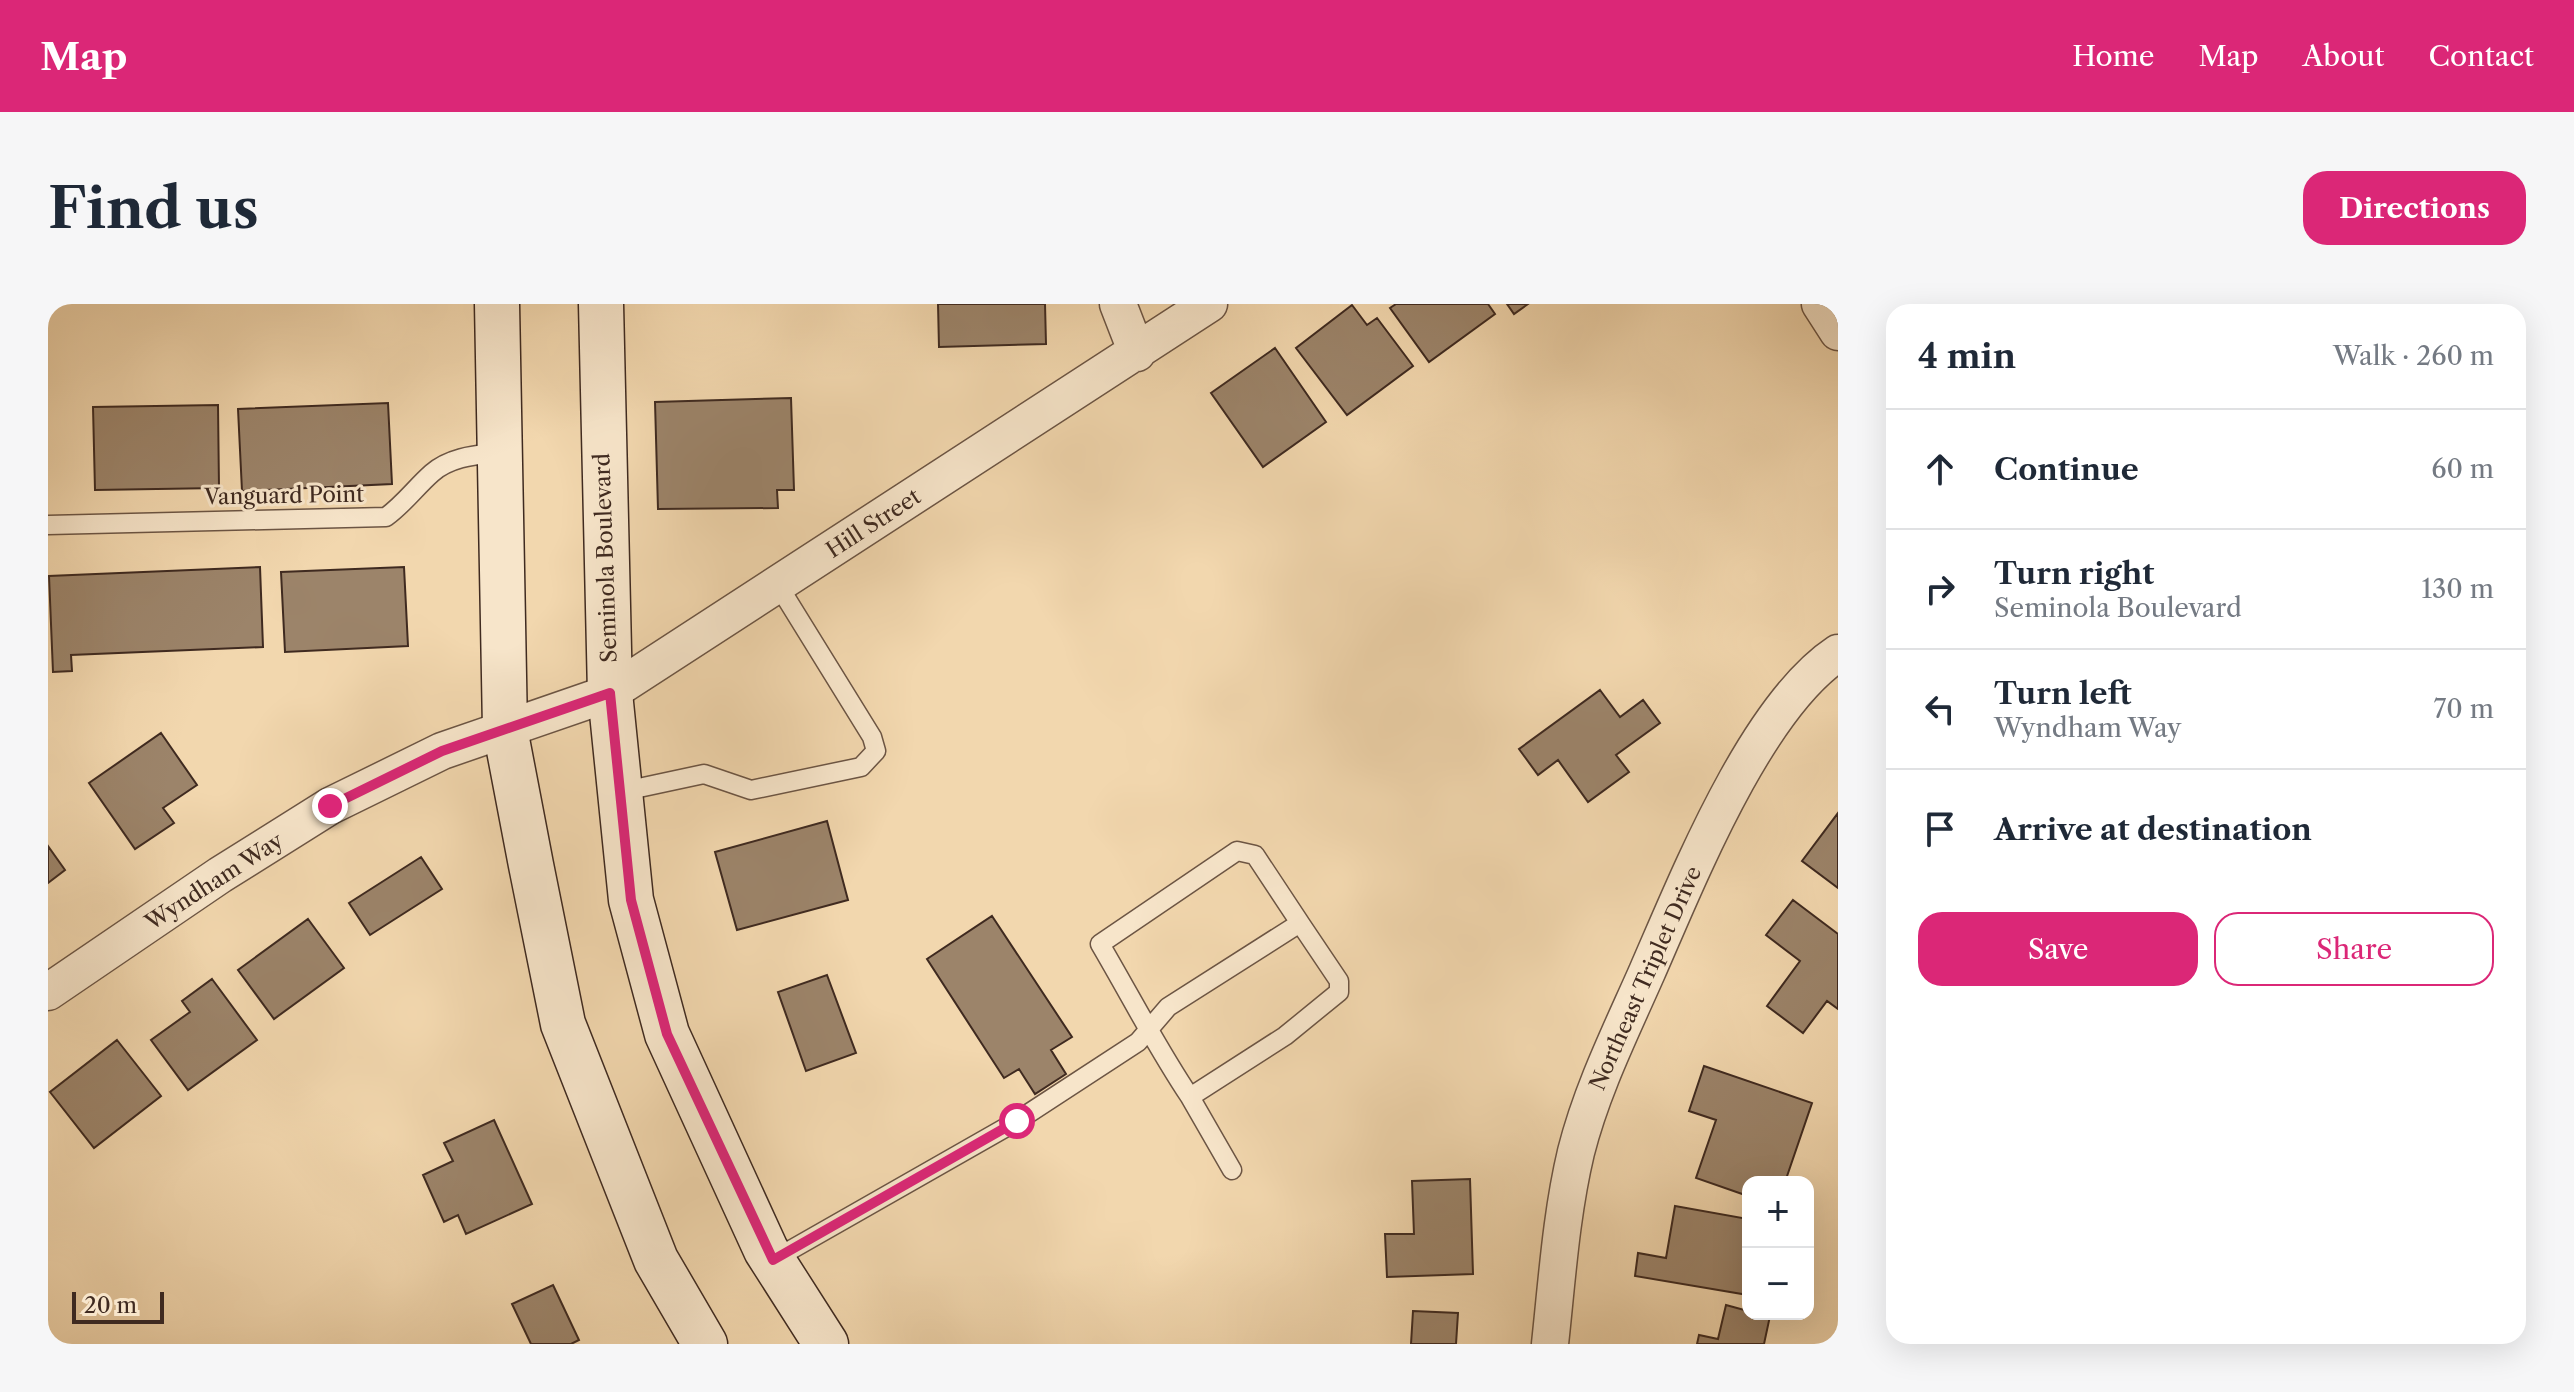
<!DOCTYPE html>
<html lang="en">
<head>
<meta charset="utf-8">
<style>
  body { margin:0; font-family:"Libre Caslon Text",serif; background:#f6f6f7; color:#1f2937 }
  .controls { position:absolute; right:24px; bottom:24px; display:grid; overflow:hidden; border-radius:16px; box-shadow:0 8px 32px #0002 }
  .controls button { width:72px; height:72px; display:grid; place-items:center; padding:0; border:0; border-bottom:2px solid #e0e1e3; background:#fff; color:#1f2937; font:40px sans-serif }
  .scale { position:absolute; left:24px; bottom:20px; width:92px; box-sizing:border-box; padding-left:8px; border:4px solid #3f2a20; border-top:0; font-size:22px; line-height:28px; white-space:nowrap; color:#3f2a20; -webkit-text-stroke:6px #f7e5ca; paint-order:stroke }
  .stop { position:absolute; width:24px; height:24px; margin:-18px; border:6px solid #db2777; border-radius:50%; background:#fff }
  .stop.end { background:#db2777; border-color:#fff; box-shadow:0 2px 8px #0008 }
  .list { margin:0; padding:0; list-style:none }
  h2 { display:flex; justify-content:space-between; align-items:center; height:104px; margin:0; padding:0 32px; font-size:34px }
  h2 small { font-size:26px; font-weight:400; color:#747a83 }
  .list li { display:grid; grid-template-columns:52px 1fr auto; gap:24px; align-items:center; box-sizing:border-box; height:120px; padding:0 32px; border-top:2px solid #e0e1e3 }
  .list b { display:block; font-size:30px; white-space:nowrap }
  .list p { margin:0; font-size:26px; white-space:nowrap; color:#747a83 }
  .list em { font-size:26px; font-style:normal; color:#747a83 }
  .actions { display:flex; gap:16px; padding:24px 32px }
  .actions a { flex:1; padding:18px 0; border:2px solid #db2777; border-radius:24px; text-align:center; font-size:28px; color:#db2777 }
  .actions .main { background:#db2777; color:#fff }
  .icon { flex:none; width:44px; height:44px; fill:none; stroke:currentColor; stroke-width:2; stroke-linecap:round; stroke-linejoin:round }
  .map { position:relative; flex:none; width:1790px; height:1040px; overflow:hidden; border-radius:24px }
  header { display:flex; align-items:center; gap:48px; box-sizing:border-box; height:112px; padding:0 40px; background:#db2777; color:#fff }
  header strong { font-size:38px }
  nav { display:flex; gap:44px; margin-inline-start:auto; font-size:28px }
  .intro { display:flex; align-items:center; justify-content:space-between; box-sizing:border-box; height:192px; padding:0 48px }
  h1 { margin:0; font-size:56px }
  .button { padding:20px 36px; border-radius:24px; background:#db2777; color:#fff; font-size:28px; font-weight:700 }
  main { display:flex; gap:48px; padding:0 48px }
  aside { flex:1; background:#fff; border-radius:24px; box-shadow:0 8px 32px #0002 }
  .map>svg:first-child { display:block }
  .building { fill:#9c846a; stroke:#3f2a20; stroke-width:2 }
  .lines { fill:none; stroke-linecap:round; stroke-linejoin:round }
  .lane-casing { stroke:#6c5544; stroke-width:21 }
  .street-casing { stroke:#6c5544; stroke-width:39 }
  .secondary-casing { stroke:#3f2a20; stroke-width:47 }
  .lane { stroke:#f7e5ca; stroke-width:18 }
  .street { stroke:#f7e5ca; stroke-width:36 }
  .secondary { stroke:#f7e5ca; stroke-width:44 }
  .route { stroke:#db2777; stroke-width:10 }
  .labels { text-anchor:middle; stroke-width:6; stroke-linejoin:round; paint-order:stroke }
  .street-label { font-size:22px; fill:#3f2a20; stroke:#f7e5ca }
</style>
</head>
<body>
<header>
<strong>Map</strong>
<nav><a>Home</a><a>Map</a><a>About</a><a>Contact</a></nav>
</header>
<div class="intro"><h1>Find us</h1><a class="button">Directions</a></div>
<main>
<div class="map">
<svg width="1790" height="1040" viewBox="0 0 1790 1040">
  <rect width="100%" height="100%" fill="#f2d7ae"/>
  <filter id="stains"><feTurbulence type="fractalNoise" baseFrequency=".0025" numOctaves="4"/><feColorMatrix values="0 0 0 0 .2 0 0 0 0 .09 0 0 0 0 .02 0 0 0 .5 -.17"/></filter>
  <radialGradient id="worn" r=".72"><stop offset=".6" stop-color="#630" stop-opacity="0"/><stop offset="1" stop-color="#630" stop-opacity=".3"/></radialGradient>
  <path class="building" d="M890 0H997L998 40 891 43Z
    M1348 0H1440L1447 10 1381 58 1342 4Z
    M1459 0H1480L1466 10Z
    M1304 1 1319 21 1329 14 1365 62 1299 111 1248 44Z
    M1227 44 1278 118 1215 163 1163 89Z
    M743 94 746 186H729L730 204 610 205 607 98Z
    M340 99 344 180 194 187 190 105Z
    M170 101 171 184 47 186 45 103Z
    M212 263 215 343 23 351 24 367 5 368 1 272Z
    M356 263 360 342 237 348 233 268Z
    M1552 386 1572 413 1595 396 1612 419 1568 451 1581 468 1540 498 1510 456 1490 471 1471 445Z
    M113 429 149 481 115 504 126 519 87 545 41 479Z
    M1790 509V584L1754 557Z
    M779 517 800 596 689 626 667 548Z
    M0 542 17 566 0 579Z
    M373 553 394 585 322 631 301 599Z
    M1745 596 1790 630V705L1779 697 1755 729 1719 702 1752 657 1718 631Z
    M944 612 1024 733 1003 746 1018 770 987 790 971 765 956 774 879 655Z
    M260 615 296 664 226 715 190 666Z
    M779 671 808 749 758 767 730 688Z
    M164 675 209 736 140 786 103 736 142 708 134 697Z
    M69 736 113 792 46 844 2 788Z
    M1656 762 1764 799 1737 878H1700V892L1648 874 1668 816 1641 807Z
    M446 816 484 900 418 930 410 911 396 918 375 871 405 857 396 839Z
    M1422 875 1425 970 1339 973 1337 930H1366L1364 877Z
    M1627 902 1700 915V991L1587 972 1590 949 1618 954Z
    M505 981 531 1036 523 1040H483L464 1000Z
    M1678 1001 1700 1007V1010L1722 1012 1716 1040H1649L1651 1031 1670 1035Z
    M1365 1007 1410 1009 1408 1040H1363Z"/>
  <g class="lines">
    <g class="lane-casing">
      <path id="lane" d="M0 221 338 213C356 200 368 183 384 169 402 153 428 151 451 148
        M572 488 656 470 703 486 813 463 828 447 824 433 730 281
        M1142 793 1184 866
        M725 956 969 817 1090 738 1120 703 1252 619 1291 677V688L1237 732 1142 793C1109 744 1082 691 1052 640L1189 547 1207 551 1252 619"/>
    </g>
    <g class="street-casing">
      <path id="street" d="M1070 0 1089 49
        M1772 0 1790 28
        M0 688 172 571 282 502 394 447 562 389 1161 0
        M1502 1040C1509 976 1513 911 1528 848 1544 785 1573 727 1599 668 1639 577 1707 404 1790 349"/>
    </g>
    <g class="secondary-casing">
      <path id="secondary" d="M449 0 457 425 483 561 515 720 608 956 657 1040
        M553 0 562 389 583 596 619 730 718 946 778 1040"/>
    </g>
    <use href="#lane" class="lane"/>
    <use href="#street" class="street"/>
    <use href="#secondary" class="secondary"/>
  </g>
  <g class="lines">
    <path class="route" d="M282 502 394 447 562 389 583 596 619 730 725 956 969 817"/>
  </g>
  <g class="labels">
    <g class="street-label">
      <text transform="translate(236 191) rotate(-1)" y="8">Vanguard Point</text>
      <text transform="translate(825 219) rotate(-33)" y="8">Hill Street</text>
      <text transform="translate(557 254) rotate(-92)" y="8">Seminola Boulevard</text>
      <text transform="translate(166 577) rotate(-33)" y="8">Wyndham Way</text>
      <text transform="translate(1597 674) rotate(-66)" y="8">Northeast Triplet Drive</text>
    </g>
  </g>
  <rect width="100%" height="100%" filter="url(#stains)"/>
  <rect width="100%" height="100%" fill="url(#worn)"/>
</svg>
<div class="controls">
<button>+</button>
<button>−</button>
</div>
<div class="scale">20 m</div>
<div class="stop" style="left:969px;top:817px"></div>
<div class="stop end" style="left:282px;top:502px"></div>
</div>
<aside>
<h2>4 min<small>Walk · 260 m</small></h2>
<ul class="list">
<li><svg class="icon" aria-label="ahead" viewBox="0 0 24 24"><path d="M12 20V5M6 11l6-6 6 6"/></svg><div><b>Continue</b></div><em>60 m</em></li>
<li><svg class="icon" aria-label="right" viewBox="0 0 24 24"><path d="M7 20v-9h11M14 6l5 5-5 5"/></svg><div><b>Turn right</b><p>Seminola Boulevard</p></div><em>130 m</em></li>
<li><svg class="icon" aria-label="left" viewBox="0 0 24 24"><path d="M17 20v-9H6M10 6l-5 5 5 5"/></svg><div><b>Turn left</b><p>Wyndham Way</p></div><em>70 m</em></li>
<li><svg class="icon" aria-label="arrive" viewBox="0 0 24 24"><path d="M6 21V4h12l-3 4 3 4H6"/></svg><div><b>Arrive at destination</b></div></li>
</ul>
<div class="actions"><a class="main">Save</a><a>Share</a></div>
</aside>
</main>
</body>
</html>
